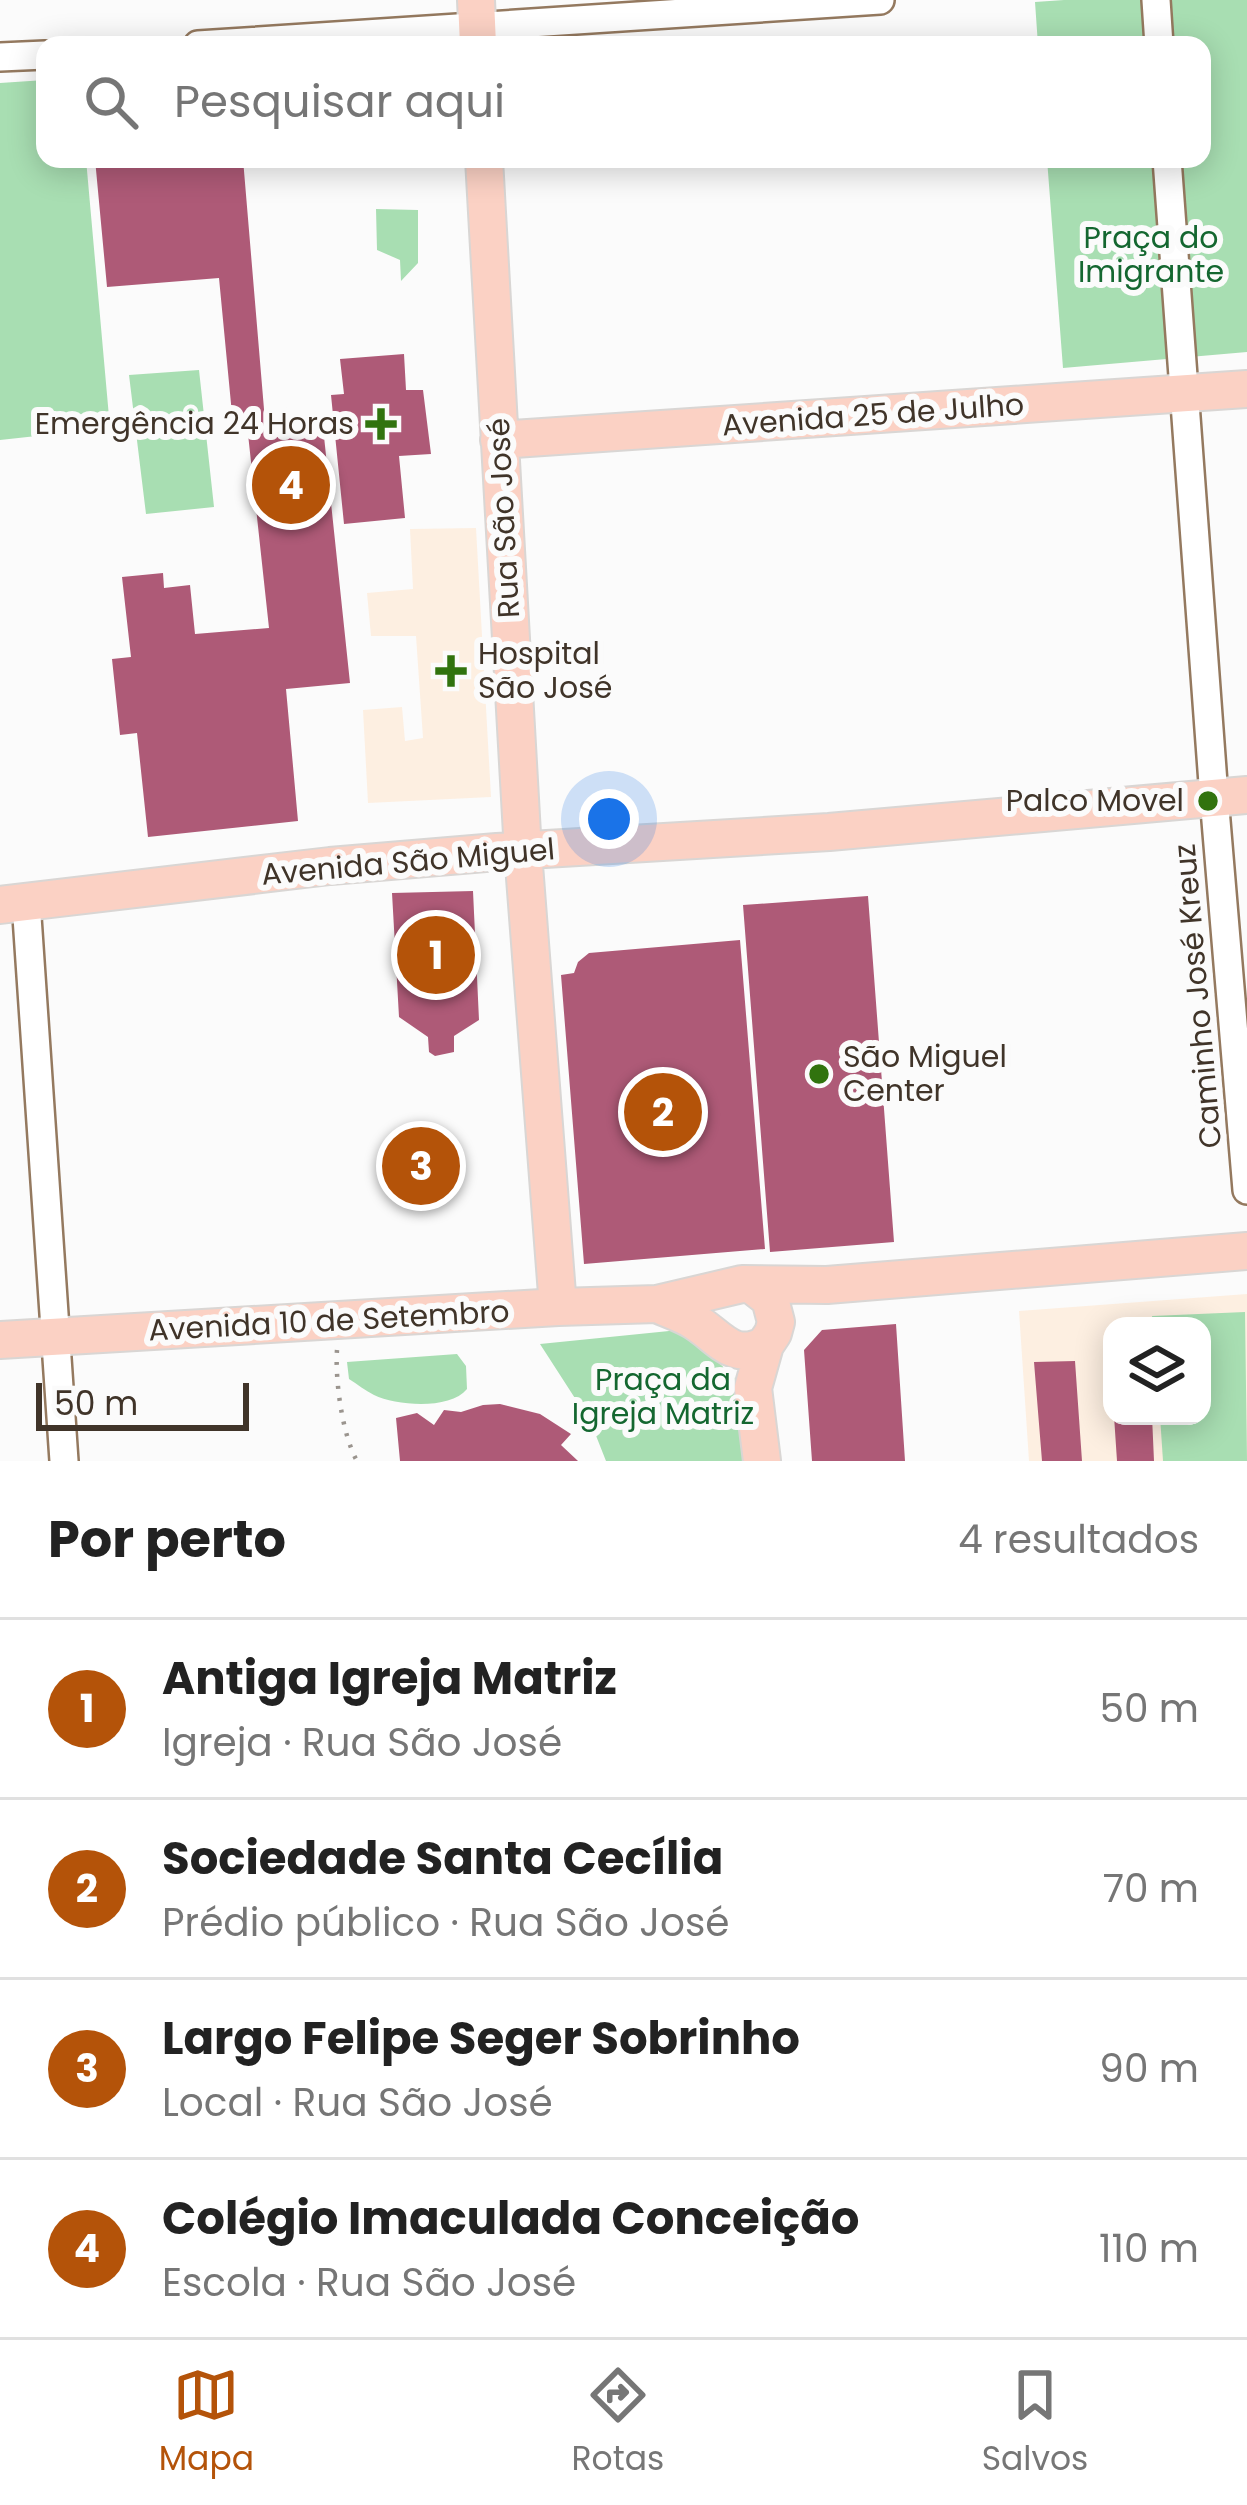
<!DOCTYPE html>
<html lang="pt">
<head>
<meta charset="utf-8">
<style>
  body { margin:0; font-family:Poppins,sans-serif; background:#f2f2f2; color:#222 }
  .controls { position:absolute; right:36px; bottom:36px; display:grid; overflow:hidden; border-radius:24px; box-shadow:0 6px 30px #0003 }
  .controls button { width:108px; height:108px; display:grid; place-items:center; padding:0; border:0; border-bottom:3px solid #e0e0e0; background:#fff; color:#222; font:60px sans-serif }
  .scale { position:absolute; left:36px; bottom:30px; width:213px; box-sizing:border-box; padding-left:12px; border:6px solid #403429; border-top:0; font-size:33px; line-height:42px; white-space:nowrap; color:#403429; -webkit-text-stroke:9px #fbfbfb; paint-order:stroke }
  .you { position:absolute; left:609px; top:819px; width:42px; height:42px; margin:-30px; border:9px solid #fff; border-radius:50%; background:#1a73e8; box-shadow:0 0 0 18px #1a73e833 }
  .badge { display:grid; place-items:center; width:78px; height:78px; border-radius:50%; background:#b45309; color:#fff; font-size:39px; font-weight:700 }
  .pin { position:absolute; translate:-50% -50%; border:6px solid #fff; box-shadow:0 3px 12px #0006 }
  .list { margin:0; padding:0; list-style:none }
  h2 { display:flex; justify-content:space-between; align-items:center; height:156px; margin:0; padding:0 48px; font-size:51px }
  h2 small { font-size:39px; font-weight:400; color:#767676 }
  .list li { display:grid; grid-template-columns:78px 1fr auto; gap:36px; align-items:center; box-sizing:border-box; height:180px; padding:0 48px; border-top:3px solid #e0e0e0 }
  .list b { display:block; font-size:45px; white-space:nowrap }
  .list p { margin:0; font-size:39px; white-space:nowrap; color:#767676 }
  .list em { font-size:39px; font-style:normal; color:#767676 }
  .icon { flex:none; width:66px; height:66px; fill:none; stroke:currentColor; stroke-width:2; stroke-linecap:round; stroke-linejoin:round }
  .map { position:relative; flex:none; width:1247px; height:1461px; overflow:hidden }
  .search { position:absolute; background:#fff; box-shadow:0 6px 30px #0003; left:36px; right:36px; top:36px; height:132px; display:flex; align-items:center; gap:30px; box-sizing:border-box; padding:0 42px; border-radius:24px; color:#767676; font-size:45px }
  .sheet { height:876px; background:#fff }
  nav { display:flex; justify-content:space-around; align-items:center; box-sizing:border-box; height:168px; border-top:3px solid #e0e0e0; background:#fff; font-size:33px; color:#767676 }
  nav a { display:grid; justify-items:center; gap:6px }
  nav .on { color:#b45309 }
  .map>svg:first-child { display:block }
  .built { fill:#fdefe1; fill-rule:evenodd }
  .green { fill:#a8deb2 }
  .building { fill:#ae5a77 }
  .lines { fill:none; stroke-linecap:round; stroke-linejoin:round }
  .minor-casing { stroke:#94795f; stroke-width:32 }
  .major-casing { stroke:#d9d6d4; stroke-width:40 }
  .path { stroke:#9a948e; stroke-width:4.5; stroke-dasharray:3 9; stroke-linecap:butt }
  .minor { stroke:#fff; stroke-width:27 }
  .major { stroke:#fbd1c4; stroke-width:36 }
  .poi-dot { fill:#31730e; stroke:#fbfbfb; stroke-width:4.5 }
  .labels { text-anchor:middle; stroke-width:12; stroke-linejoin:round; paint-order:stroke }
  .park-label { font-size:30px; fill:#146730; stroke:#fbfbfb }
  .street-label { font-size:30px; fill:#403429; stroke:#fbfbfb }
  .poi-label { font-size:30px; fill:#403429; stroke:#fbfbfb; text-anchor:end }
</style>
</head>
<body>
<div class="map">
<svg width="1247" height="1461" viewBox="0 0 1247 1461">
  <rect width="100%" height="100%" fill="#fbfbfb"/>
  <path class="built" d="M476 528 491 797 368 803 363 710 402 707 405 741 423 738 416 636H371L367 593 413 589 410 529Z
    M1247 1294V1461H1029L1019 1311ZM1112 1326H1202V1416H1112Z"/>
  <path class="green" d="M1064 0H1247V352L1063 368 1047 159H1202V45H1038L1035 2Z
    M45 80V159H86L110 428 0 440V83Z
    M376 209 418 210V263L401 281 400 260 377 250Z
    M199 370 214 507 146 514 129 375Z
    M1245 1312 1247 1461H1163L1160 1416H1202V1326H1153L1152 1316Z
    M679 1330 692 1337 739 1382 755 1461H606L591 1423 540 1344Z
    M457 1354 466 1366 467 1389C450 1410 397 1406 374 1395 366 1391 357 1384 349 1379L347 1362Z"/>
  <path class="building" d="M95 159H243L266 433 323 427 350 683 286 689 298 821 148 837 137 733 120 735 112 659 131 657 122 577 163 573 164 588 190 585 195 634 269 628 248 434 234 435 219 278 107 287Z
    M404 354 406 390H423L431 454 399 456 405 518 344 524 331 395 344 394 340 359Z
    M473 891 479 1020 454 1036V1052L435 1056 429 1052 428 1037 399 1017 392 893Z
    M868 896 894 1242 770 1252 743 905Z
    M740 940 765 1249 584 1264 561 975 574 973 578 962 589 953Z
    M896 1324 905 1461H812L804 1350 822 1330Z
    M1075 1361 1082 1461H1042L1034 1362Z
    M500 1404 540 1414 571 1434 561 1445 578 1461H400L396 1418 417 1413 434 1425 444 1410 461 1412 483 1405Z
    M1114 1416H1152L1154 1461H1117Z"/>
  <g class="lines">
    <g class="minor-casing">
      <path id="minor" d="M1156 0 1159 45
        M198 45 880 0
        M0 57 45 55
        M1167 159 1214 797 1247 1190
        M26 902 64 1461"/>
    </g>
    <g class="major-casing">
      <path id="major" d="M476 0 478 45
        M484 159 523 852 558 1307
        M499 440 1247 389
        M0 905 330 866 497 852 829 832 1247 795
        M752 1285 770 1299 776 1322 773 1333 765 1345 753 1388 762 1461
        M657 1304C670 1310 683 1314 694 1321 720 1337 732 1362 765 1345
        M0 1340 558 1307 657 1304 742 1284 827 1285 1247 1251"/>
    </g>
    <path class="path" d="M337 1350C335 1380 342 1434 357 1461"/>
    <use href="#minor" class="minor"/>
    <use href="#major" class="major"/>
  </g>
  <g class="poi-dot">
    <path d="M375 406h12v12h12v12h-12v12h-12v-12h-12v-12h12z"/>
    <path d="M445 653h12v12h12v12h-12v12h-12v-12h-12v-12h12z"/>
    <circle cx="1208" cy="801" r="12"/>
    <circle cx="819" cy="1074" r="12"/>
  </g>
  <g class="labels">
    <g class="park-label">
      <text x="1151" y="248">Praça do<tspan x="1151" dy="34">Imigrante</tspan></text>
      <text x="663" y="1390">Praça da<tspan x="663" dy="34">Igreja Matriz</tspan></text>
    </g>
    <g class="street-label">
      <text transform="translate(873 415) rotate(-4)" y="10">Avenida 25 de Julho</text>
      <text transform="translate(504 518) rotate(-93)" y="10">Rua São José</text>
      <text transform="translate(408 862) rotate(-5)" y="10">Avenida São Miguel</text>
      <text transform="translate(1198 996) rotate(-95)" y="10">Caminho José Kreuz</text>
      <text transform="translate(329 1321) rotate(-3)" y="10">Avenida 10 de Setembro</text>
    </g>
    <g class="poi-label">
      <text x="354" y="434">Emergência 24 Horas</text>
      <text x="478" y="664" text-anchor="start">Hospital<tspan x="478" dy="34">São José</tspan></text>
      <text x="1184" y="811">Palco Movel</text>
      <text x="843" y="1067" text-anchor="start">São Miguel<tspan x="843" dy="34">Center</tspan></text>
    </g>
  </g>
</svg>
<div class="controls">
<button><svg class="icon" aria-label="layers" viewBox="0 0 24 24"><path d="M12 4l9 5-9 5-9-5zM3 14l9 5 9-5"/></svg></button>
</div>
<div class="scale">50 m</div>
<div class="you"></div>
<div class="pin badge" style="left:436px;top:955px">1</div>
<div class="pin badge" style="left:663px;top:1112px">2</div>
<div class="pin badge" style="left:421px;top:1166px">3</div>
<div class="pin badge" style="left:291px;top:485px">4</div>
<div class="search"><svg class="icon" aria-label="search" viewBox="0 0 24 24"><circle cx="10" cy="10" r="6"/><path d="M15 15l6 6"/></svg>Pesquisar aqui</div>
</div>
<section class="sheet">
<h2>Por perto<small>4 resultados</small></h2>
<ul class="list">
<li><span class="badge">1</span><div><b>Antiga Igreja Matriz</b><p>Igreja · Rua São José</p></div><em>50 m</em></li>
<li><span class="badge">2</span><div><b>Sociedade Santa Cecília</b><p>Prédio público · Rua São José</p></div><em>70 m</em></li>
<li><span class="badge">3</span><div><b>Largo Felipe Seger Sobrinho</b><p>Local · Rua São José</p></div><em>90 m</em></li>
<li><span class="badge">4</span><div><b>Colégio Imaculada Conceição</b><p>Escola · Rua São José</p></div><em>110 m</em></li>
</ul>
</section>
<nav>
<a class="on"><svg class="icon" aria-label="map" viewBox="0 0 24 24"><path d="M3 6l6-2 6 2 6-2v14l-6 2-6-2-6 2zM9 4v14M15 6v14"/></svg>Mapa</a>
<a><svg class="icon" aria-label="directions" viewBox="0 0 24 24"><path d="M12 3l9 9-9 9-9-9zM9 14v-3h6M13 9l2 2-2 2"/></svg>Rotas</a>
<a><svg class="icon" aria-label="saved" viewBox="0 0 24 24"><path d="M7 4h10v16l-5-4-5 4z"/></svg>Salvos</a>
</nav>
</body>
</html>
